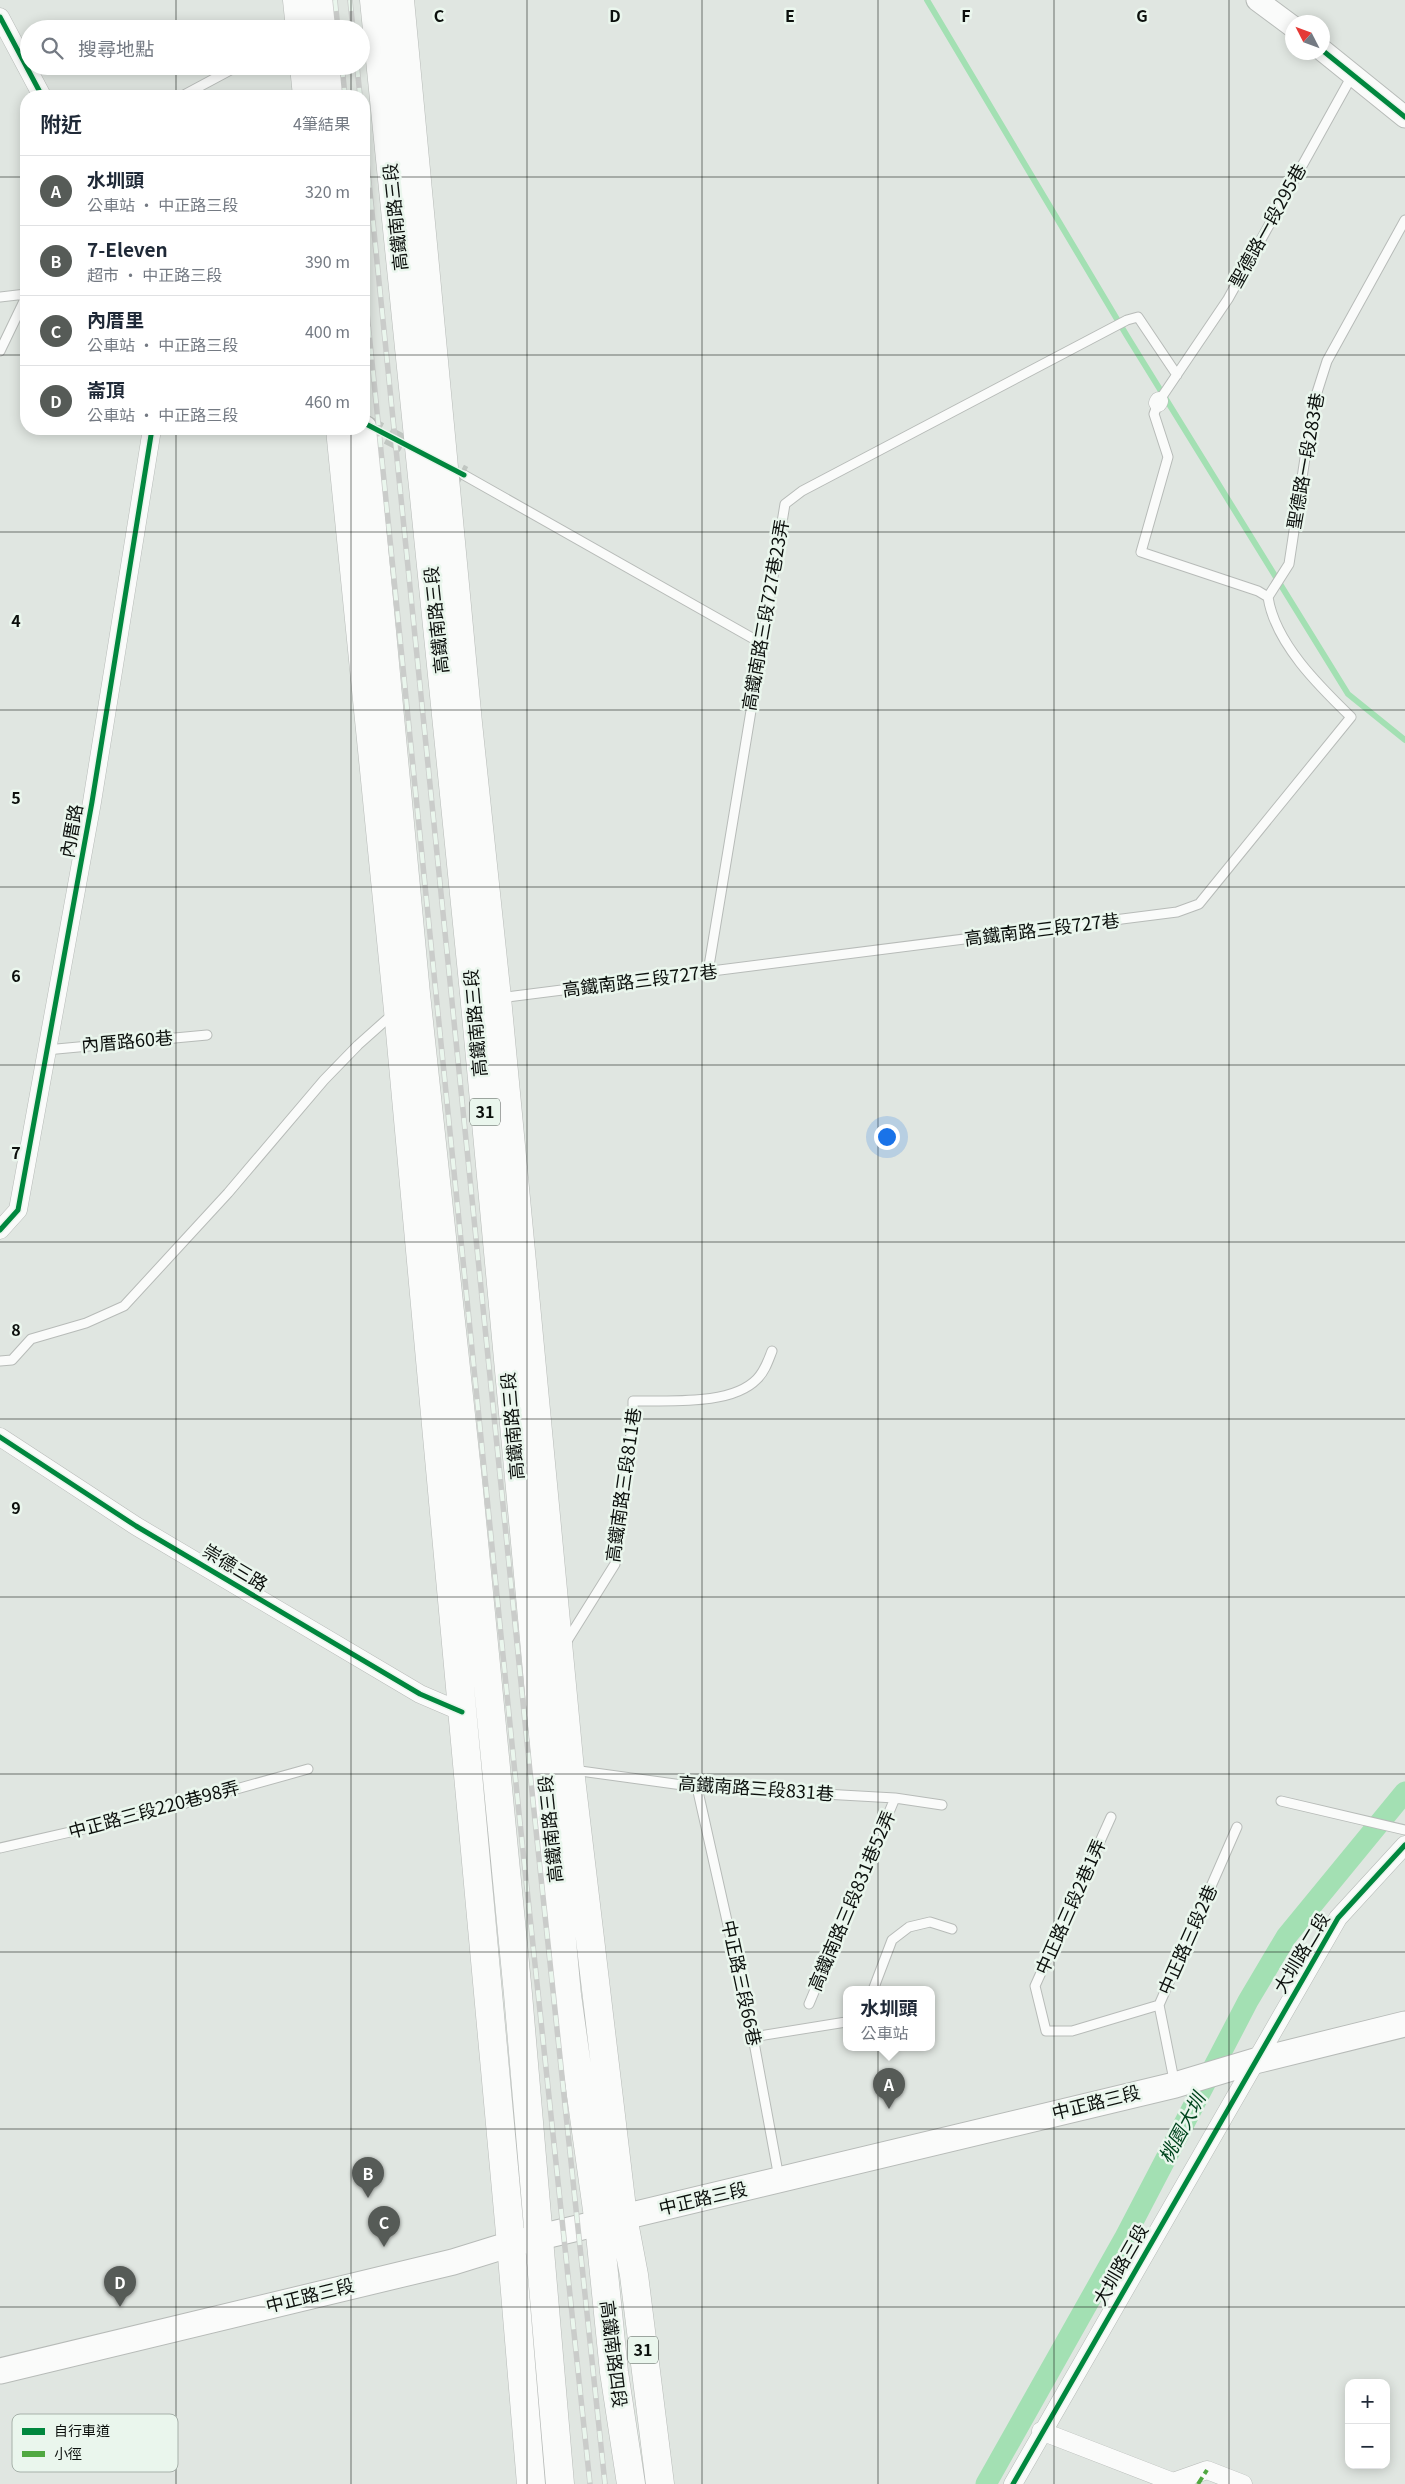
<!DOCTYPE html>
<html lang="zh-TW">
<head>
<meta charset="utf-8">
<style>
  body { margin:0; font-family:Georgia,"Noto Sans TC",serif; background:#f2f2f3; color:#1f2937 }
  .controls { position:absolute; right:15px; bottom:15px; display:grid; overflow:hidden; border-radius:10px; box-shadow:0 2px 12px #0003 }
  .controls button { width:45px; height:45px; display:grid; place-items:center; padding:0; border:0; border-bottom:1px solid #e0e1e3; background:#fff; color:#1f2937; font:25px sans-serif }
  .compass { position:absolute; left:1285px; top:15px; width:45px; height:45px; border-radius:50%; background:#fff; box-shadow:0 2px 12px #0003; rotate:312deg }
  .you { position:absolute; left:886px; top:1136px; width:18px; height:18px; margin:-12px; border:4px solid #fff; border-radius:50%; background:#1a73e8; box-shadow:0 0 0 8px #1a73e833 }
  .badge { display:grid; place-items:center; width:32px; height:32px; border-radius:50%; background:#565b57; color:#fff; font-size:16px; font-weight:700 }
  .pin { position:absolute; translate:-50% -41px; filter:drop-shadow(0 1px 2px #0008) }
  .pin::after { content:''; position:absolute; top:26px; width:18px; height:15px; background:inherit; clip-path:polygon(0 0,100% 0,50% 100%) }
  .popup { position:absolute; left:843px; top:1986px; width:92px; height:65px; box-sizing:border-box; display:grid; place-content:center; border-radius:10px; background:#fff; filter:drop-shadow(0 1px 4px #0005); font-size:16px; white-space:nowrap; color:#747a83 }
  .popup b { font-size:19px; color:#1f2937 }
  .popup::after { content:''; position:absolute; left:50%; top:100%; margin-left:-10px; border:10px solid transparent; border-top-color:#fff }
  .list { margin:0; padding:0; list-style:none }
  h2 { display:flex; justify-content:space-between; align-items:center; height:65px; margin:0; padding:0 20px; font-size:21px }
  h2 small { font-size:16px; font-weight:400; color:#747a83 }
  .list li { display:grid; grid-template-columns:32px 1fr auto; gap:15px; align-items:center; box-sizing:border-box; height:70px; padding:0 20px; border-top:1px solid #e0e1e3 }
  .list b { display:block; font-size:19px; white-space:nowrap }
  .list p { margin:0; font-size:16px; white-space:nowrap; color:#747a83 }
  .list em { font-size:16px; font-style:normal; color:#747a83 }
  .icon { flex:none; width:28px; height:28px; fill:none; stroke:currentColor; stroke-width:2; stroke-linecap:round; stroke-linejoin:round }
  .map { position:relative; flex:none; width:1405px; height:2484px; overflow:hidden }
  .search { position:absolute; background:#fff; box-shadow:0 2px 12px #0003; left:20px; top:20px; width:350px; height:55px; display:flex; align-items:center; gap:12px; box-sizing:border-box; padding:0 18px; border-radius:28px; color:#747a83; font-size:19px }
  .panel { position:absolute; background:#fff; box-shadow:0 2px 12px #0003; left:20px; top:90px; width:350px; height:345px; border-radius:20px }
  .map>svg:first-child { display:block }
  .lines { fill:none; stroke-linecap:round; stroke-linejoin:round }
  .stream { stroke:#a3e0b3; stroke-width:6 }
  .canal { stroke:#a3e0b3; stroke-width:21 }
  .minor-tunnel { stroke:#c0c6c1; stroke-width:18; stroke-dasharray:18 9; stroke-linecap:butt }
  .service-casing { stroke:#b7bbb8; stroke-width:11 }
  .minor-casing { stroke:#b7bbb8; stroke-width:19 }
  .tertiary-casing { stroke:#b7bbb8; stroke-width:23 }
  .secondary-casing { stroke:#b7bbb8; stroke-width:27 }
  .primary-casing { stroke:#b7bbb8; stroke-width:29 }
  .service { stroke:#fafbfa; stroke-width:9 }
  .minor { stroke:#fafbfa; stroke-width:18 }
  .tertiary { stroke:#fafbfa; stroke-width:21 }
  .secondary { stroke:#fafbfa; stroke-width:25 }
  .primary { stroke:#fafbfa; stroke-width:28 }
  .rail-casing { stroke:#caccca; stroke-width:5.5 }
  .rail { stroke:#eaf6ed; stroke-width:4; stroke-dasharray:11; stroke-linecap:butt }
  .quiet { stroke:#50a841; stroke-width:4; stroke-dasharray:8 4; stroke-linecap:butt }
  .cycleway-casing { stroke:#eaf6ed; stroke-width:8 }
  .cycleway { stroke:#00873e; stroke-width:5 }
  .grid { fill:none; stroke:#0c100d; stroke-width:1; stroke-opacity:0.55 }
  .labels { text-anchor:middle; stroke-width:5; stroke-linejoin:round; paint-order:stroke }
  .shield { fill:#eaf6ed; stroke:#4f5550; stroke-width:1 }
  .shield-label { font-size:16px; font-weight:bold; fill:#0c100d }
  .street-label { font-size:18px; fill:#0c100d; stroke:#eaf6ed }
  .water-label { font-size:19px; font-style:italic; fill:#00451e; stroke:#eaf6ed }
  .key { fill:#eaf6ed; stroke:#a7b1aa; stroke-width:1 }
  .key-label { font-size:14px; fill:#0c100d }
  .grid-label { font-size:16px; text-anchor:middle; font-weight:bold; fill:#0c100d; stroke:#eaf6ed; stroke-width:5; stroke-linejoin:round; paint-order:stroke }
</style>
</head>
<body>
<div class="map">
<svg width="1405" height="2484" viewBox="0 0 1405 2484">
  <rect width="100%" height="100%" fill="#e0e6e1"/>
  <g class="lines">
    <path class="stream" d="M927 0 1127 336 1348 694 1405 740"/>
    <path class="canal" d="M986 2484 1124 2239 1248 2001 1286 1937 1405 1792"/>
    <path class="minor-tunnel" d="M364 423 464 475"/>
    <g class="service-casing">
      <path id="service" d="M182 96 238 66
        M0 297 26 294
        M0 351 26 297
        M1159 401 1228 299 1353 74
        M1158 403 1154 414 1168 457 1141 552 1258 591 1268 597
        M464 475 761 643
        M1268 597 1289 564 1313 405 1327 361 1405 220
        M708 972 785 504 802 491 1127 320 1138 317 1177 375
        M499 998 1177 912 1199 904 1351 717C1319 686 1275 643 1268 597
        M46 1050 207 1035
        M0 1361 12 1360 31 1339 86 1323 124 1306 228 1193 324 1080 358 1045 394 1013
        M565 1644 615 1564 633 1417V1401C669 1400 731 1406 757 1379 765 1371 768 1361 772 1351
        M573 1770 697 1787 895 1798 942 1805
        M697 1787 753 2037 779 2178
        M1281 1801 1405 1830
        M1111 1817 1035 1986 1046 2031H1072L1159 2005
        M0 1848 136 1817 308 1769
        M873 1990 892 1940 909 1927 930 1922 952 1929
        M809 2004 895 1798
        M753 2037 846 2022
        M1175 2085 1159 2005 1237 1827"/>
    </g>
    <g class="minor-casing">
      <path id="minor" d="M0 17 42 96
        M1158 403 1159 401
        M0 1230 18 1210 92 802 152 429
        M0 1437 136 1526 420 1694 462 1712
        M1041 2431 1173 2482 1207 2470 1243 2484
        M1013 2484 1338 1918 1405 1845"/>
    </g>
    <g class="tertiary-casing">
      <path id="tertiary" d="M1257 0 1292 26
        M1322 50 1405 117"/>
    </g>
    <g class="secondary-casing">
      <path id="secondary" d="M0 2371 453 2262 511 2244 1175 2085 1255 2061 1405 2024"/>
    </g>
    <g class="primary-casing">
      <path id="primary" d="M297 0 300 29
        M322 0 325 29
        M374 0 474 993 567 1995 599 2224 614 2372 631 2484
        M400 0 468 723 497 998 570 1770 623 2217 634 2275 660 2484
        M304 66 307 96
        M329 66 331 96
        M340 429 398 1010 511 2244 531 2484
        M363 429 416 994 469 1490 518 1994 560 2484"/>
    </g>
    <use href="#service" class="service"/>
    <use href="#minor" class="minor"/>
    <use href="#tertiary" class="tertiary"/>
    <use href="#secondary" class="secondary"/>
    <use href="#primary" class="primary"/>
    <g class="rail-casing">
      <path id="rail" d="M335 0 338 29
        M350 0 353 29
        M342 66 345 96
        M357 66 360 96
        M364 133 534 1811 605 2484
        M364 283 519 1813 590 2484"/>
    </g>
    <use href="#rail" class="rail"/>
    <path class="quiet" d="M1198 2484 1207 2470"/>
    <g class="cycleway-casing">
      <path id="cycleway" d="M0 17 42 96
        M1322 50 1405 117
        M364 423 464 475
        M0 1230 18 1210 92 802 152 429
        M0 1437 136 1526 420 1694 462 1712
        M1013 2484 1338 1918 1405 1845"/>
    </g>
    <use href="#cycleway" class="cycleway"/>
  </g>
  <path class="grid" d="M176 0V29M351 0V29M527 0V2484M702 0V2484M878 0V2484M1054 0V2484M1229 0V2484M176 66V96M351 66V96M0 177H26M364 177H1405M0 355H26M364 355H1405M176 429V2484M351 429V2484M0 532H1405M0 710H1405M0 887H1405M0 1065H1405M0 1242H1405M0 1419H1405M0 1597H1405M0 1774H1405M0 1952H1405M0 2129H1405M0 2307H1405"/>
  <g class="labels">
    <g class="shield">
      <rect x="470" y="1098.5" width="30" height="27" rx="4"/>
      <rect x="628" y="2336.5" width="30" height="27" rx="4"/>
    </g>
    <g class="shield-label">
      <text x="485" y="1118">31</text>
      <text x="643" y="2356">31</text>
    </g>
    <g class="street-label">
      <text transform="translate(396 217) rotate(-96)" y="6">高鐵南路三段</text>
      <text transform="translate(1268 226) rotate(-61)" y="6">聖德路一段295巷</text>
      <text transform="translate(1306 461) rotate(-80)" y="6">聖德路一段283巷</text>
      <text transform="translate(766 615) rotate(-80)" y="6">高鐵南路三段727巷23弄</text>
      <text transform="translate(437 620) rotate(-96)" y="6">高鐵南路三段</text>
      <text transform="translate(72 831) rotate(-80)" y="6">內厝路</text>
      <text transform="translate(1042 930) rotate(-7)" y="6">高鐵南路三段727巷</text>
      <text transform="translate(640 981) rotate(-7)" y="6">高鐵南路三段727巷</text>
      <text transform="translate(476 1023) rotate(-95)" y="6">高鐵南路三段</text>
      <text transform="translate(127 1042) rotate(-5)" y="6">內厝路60巷</text>
      <text transform="translate(513 1426) rotate(-95)" y="6">高鐵南路三段</text>
      <text transform="translate(624 1485) rotate(-82)" y="6">高鐵南路三段811巷</text>
      <text transform="translate(235 1568) rotate(31)" y="6">崇德三路</text>
      <text transform="translate(756 1789) rotate(4)" y="6">高鐵南路三段831巷</text>
      <text transform="translate(154 1810) rotate(-15)" y="6">中正路三段220巷98弄</text>
      <text transform="translate(551 1829) rotate(-96)" y="6">高鐵南路三段</text>
      <text transform="translate(852 1901) rotate(-67)" y="6">高鐵南路三段831巷52弄</text>
      <text transform="translate(1071 1907) rotate(-66)" y="6">中正路三段2巷1弄</text>
      <text transform="translate(1188 1940) rotate(-66)" y="6">中正路三段2巷</text>
      <text transform="translate(1302 1953) rotate(-59)" y="6">大圳路二段</text>
      <text transform="translate(741 1983) rotate(78)" y="6">中正路三段66巷</text>
      <text transform="translate(1096 2103) rotate(-14)" y="6">中正路三段</text>
      <text transform="translate(703 2199) rotate(-13)" y="6">中正路三段</text>
      <text transform="translate(1121 2265) rotate(-60)" y="6">大圳路三段</text>
      <text transform="translate(310 2296) rotate(-14)" y="6">中正路三段</text>
      <text transform="translate(613 2354) rotate(83)" y="6">高鐵南路四段</text>
    </g>
    <g class="water-label">
      <text transform="translate(1182 2128) rotate(-62)" y="7">桃園大圳</text>
    </g>
  </g>
  <rect x="12" y="2414" width="166" height="58" rx="8" class="key"/>
  <rect x="22" y="2428" width="23" height="7" fill="#00873e"/>
  <rect x="22" y="2451" width="23" height="6" fill="#50a841"/>
  <g class="key-label">
    <text x="54" y="2436">自行車道</text>
    <text x="54" y="2459">小徑</text>
  </g>
  <g class="grid-label">
    <text x="439" y="22">C</text>
    <text x="615" y="22">D</text>
    <text x="790" y="22">E</text>
    <text x="966" y="22">F</text>
    <text x="1142" y="22">G</text>
    <text x="16" y="627">4</text>
    <text x="16" y="804">5</text>
    <text x="16" y="982">6</text>
    <text x="16" y="1159">7</text>
    <text x="16" y="1336">8</text>
    <text x="16" y="1514">9</text>
  </g>
</svg>
<div class="controls">
<button>+</button>
<button>−</button>
</div>
<svg class="compass" viewBox="-18 -18 36 36"><path d="M0-13l5 13h-10z" fill="#e53935"/><path d="M0 13l5-13h-10z" fill="#747a83"/></svg>
<div class="you"></div>
<div class="pin badge" style="left:889px;top:2109px">A</div>
<div class="popup"><b>水圳頭</b>公車站</div>
<div class="pin badge" style="left:368px;top:2198px">B</div>
<div class="pin badge" style="left:384px;top:2247px">C</div>
<div class="pin badge" style="left:120px;top:2307px">D</div>
<div class="search"><svg class="icon" aria-label="search" viewBox="0 0 24 24"><circle cx="10" cy="10" r="6"/><path d="M15 15l6 6"/></svg>搜尋地點</div>
<section class="panel">
<h2>附近<small>4筆結果</small></h2>
<ul class="list">
<li><span class="badge">A</span><div><b>水圳頭</b><p>公車站 · 中正路三段</p></div><em>320 m</em></li>
<li><span class="badge">B</span><div><b>7-Eleven</b><p>超市 · 中正路三段</p></div><em>390 m</em></li>
<li><span class="badge">C</span><div><b>內厝里</b><p>公車站 · 中正路三段</p></div><em>400 m</em></li>
<li><span class="badge">D</span><div><b>崙頂</b><p>公車站 · 中正路三段</p></div><em>460 m</em></li>
</ul>
</section>
</div>
</body>
</html>
